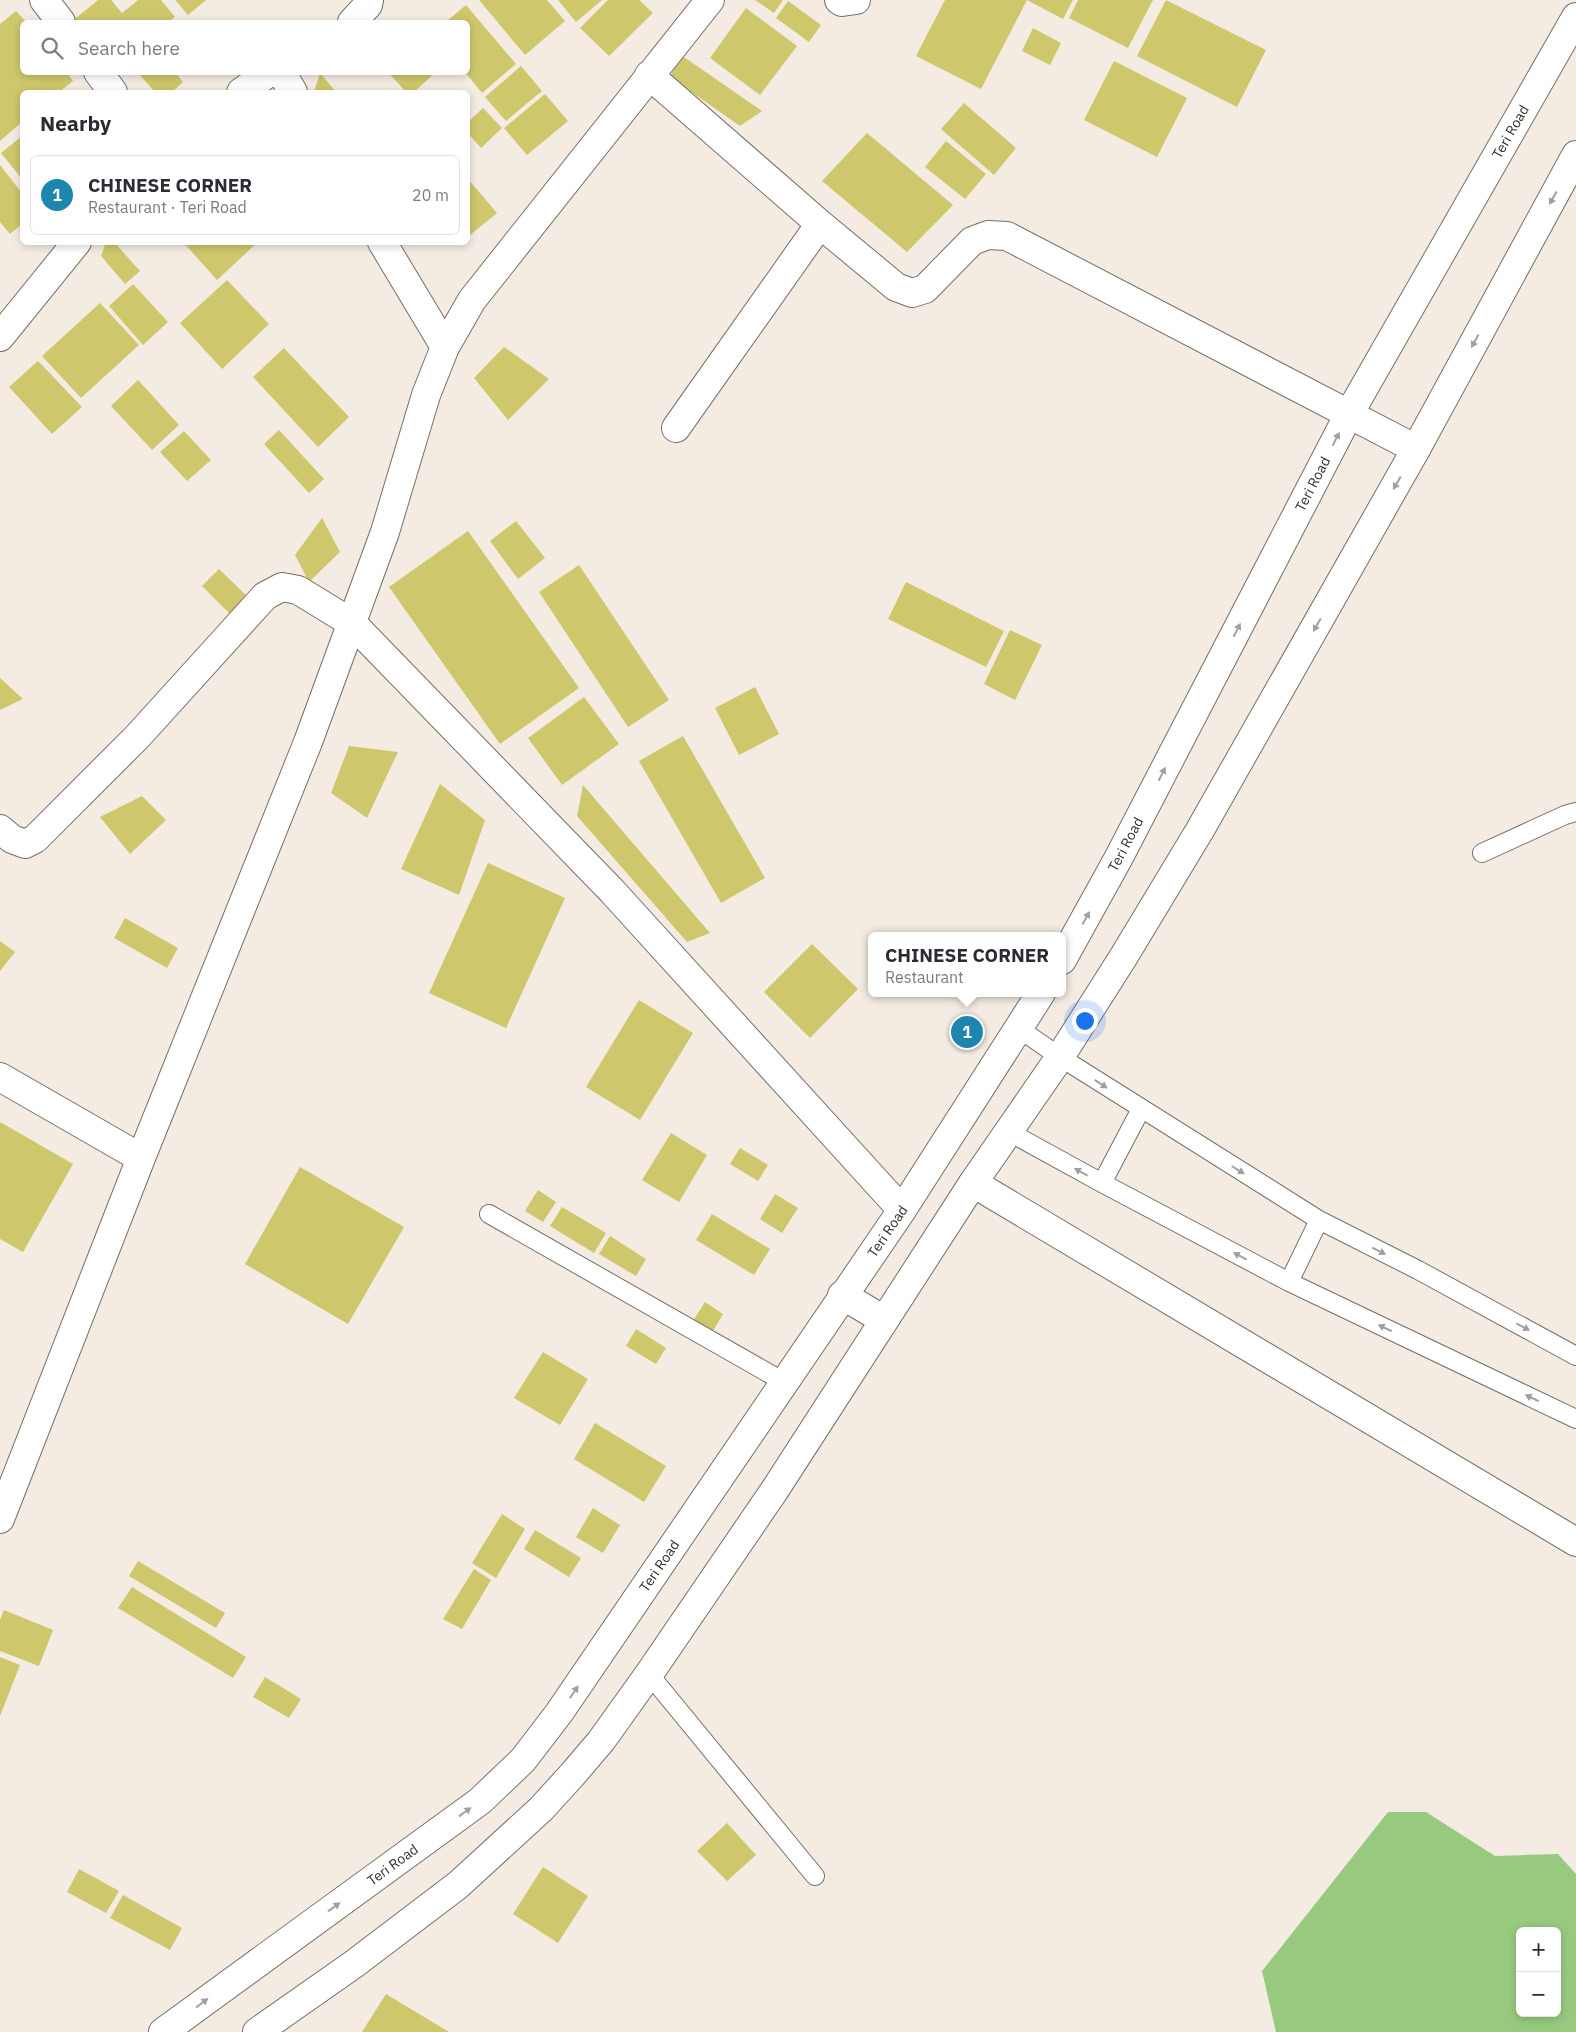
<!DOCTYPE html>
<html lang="en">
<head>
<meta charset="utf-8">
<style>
  body { margin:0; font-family:"IBM Plex Sans",sans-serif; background:#f2f2f3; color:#2b2b33 }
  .controls { position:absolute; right:15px; bottom:15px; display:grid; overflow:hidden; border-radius:8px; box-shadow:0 2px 8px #0003 }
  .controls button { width:45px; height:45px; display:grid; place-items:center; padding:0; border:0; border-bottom:1px solid #e1e1e2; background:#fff; color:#2b2b33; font:25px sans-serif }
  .you { position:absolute; left:1084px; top:1020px; width:18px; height:18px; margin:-12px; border:4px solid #fff; border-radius:50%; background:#1a73e8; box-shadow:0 0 0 8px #1a73e833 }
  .badge { display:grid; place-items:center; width:32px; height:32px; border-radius:50%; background:#1d86ae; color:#fff; font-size:16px; font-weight:700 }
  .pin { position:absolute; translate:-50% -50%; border:2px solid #fff; box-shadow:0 1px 5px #0006 }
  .popup { position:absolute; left:868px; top:932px; width:198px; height:65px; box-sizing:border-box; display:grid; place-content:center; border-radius:8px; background:#fff; filter:drop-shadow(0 1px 4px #0005); font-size:16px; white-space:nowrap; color:#7c7c81 }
  .popup b { font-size:19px; color:#2b2b33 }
  .popup::after { content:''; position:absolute; left:50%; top:100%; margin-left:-10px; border:10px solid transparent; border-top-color:#fff }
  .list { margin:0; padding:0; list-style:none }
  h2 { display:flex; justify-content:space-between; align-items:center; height:65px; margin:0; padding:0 20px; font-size:21px }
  h2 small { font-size:16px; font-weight:400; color:#7c7c81 }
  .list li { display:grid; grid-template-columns:32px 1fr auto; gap:15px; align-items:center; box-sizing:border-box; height:80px; margin:0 10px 10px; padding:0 10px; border:1px solid #e1e1e2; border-radius:8px }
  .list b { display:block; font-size:19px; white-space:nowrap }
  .list p { margin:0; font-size:16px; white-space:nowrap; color:#7c7c81 }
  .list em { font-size:16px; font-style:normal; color:#7c7c81 }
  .icon { flex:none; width:28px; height:28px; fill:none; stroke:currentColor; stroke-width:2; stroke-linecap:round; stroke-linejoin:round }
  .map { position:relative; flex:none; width:1576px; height:2032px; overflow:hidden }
  .search { position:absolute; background:#fff; box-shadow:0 2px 8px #0003; left:20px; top:20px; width:450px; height:55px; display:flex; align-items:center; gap:12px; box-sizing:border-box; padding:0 18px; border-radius:8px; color:#7c7c81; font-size:19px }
  .panel { position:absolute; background:#fff; box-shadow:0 2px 8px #0003; left:20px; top:90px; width:450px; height:155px; border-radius:8px }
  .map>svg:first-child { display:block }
  .water { fill:#97c97f; fill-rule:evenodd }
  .building { fill:#cec76b }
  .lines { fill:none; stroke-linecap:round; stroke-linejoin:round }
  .service-casing { stroke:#756f67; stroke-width:20 }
  .minor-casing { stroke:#756f67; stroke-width:30 }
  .tertiary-casing { stroke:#756f67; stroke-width:30 }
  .service { stroke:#fff; stroke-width:18 }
  .minor { stroke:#fff; stroke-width:28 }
  .tertiary { stroke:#fff; stroke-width:28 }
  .oneway { fill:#a2a09f }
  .labels { text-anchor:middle; stroke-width:5; stroke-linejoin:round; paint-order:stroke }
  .street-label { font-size:14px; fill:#302d2a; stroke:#fff }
</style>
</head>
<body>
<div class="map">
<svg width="1576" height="2032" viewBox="0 0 1576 2032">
  <rect width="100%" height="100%" fill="#f4ece3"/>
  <path class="water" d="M1388 1812H1426L1495 1856 1558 1854 1576 1874V2032H1276L1262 1971ZM1520 1931H1557V2013H1520Z"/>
  <path class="building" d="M98 0H111L122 13 138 0H161L175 17 169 22H71Z
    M175 0H206L188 15Z
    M479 0H547L565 21 525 55Z
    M558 0H602L576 22Z
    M608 0H639L653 13 609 56 580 28Z
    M755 0H783L774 13Z
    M945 0H1073L1063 19 1027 0 981 89 916 56Z
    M1078 0H1153L1128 48 1069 18Z
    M1166 0 1266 50 1237 107 1137 56Z
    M788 1 821 25 809 42 776 18Z
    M466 5 516 64 482 93 465 72H468V22H446Z
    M746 8 797 46 760 95 710 58Z
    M16 11 26 22H22V72H66L73 81 59 92H22V122L0 141V24Z
    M1033 28 1061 43 1050 65 1022 51Z
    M681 55 762 111 740 126 670 77Z
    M1114 61 1187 98 1157 157 1084 120Z
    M521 66 542 91 506 121 485 97Z
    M137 72H175L183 82 172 92H155Z
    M388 72H436L414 92H406Z
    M320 73 336 92H314Z
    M545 94 568 121 527 155 504 128Z
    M964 103 1016 148 994 175 941 129Z
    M483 108 502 128 481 148 468 133V122Z
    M867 133 953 205 907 252 822 181Z
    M22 136V179L1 153Z
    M946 141 986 174 965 199 925 167Z
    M0 165 22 193V224L10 234 0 222Z
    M468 179 497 213 470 235 468 231Z
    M106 242H114L140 271 125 284 101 256Z
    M183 242H258L217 280Z
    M227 280 269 324 222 369 180 323Z
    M133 284 168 322 143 345 109 306Z
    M100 303 139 345 81 398 42 356Z
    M504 347 549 379 508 420 474 378Z
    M284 348 349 417 318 447 253 377Z
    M38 361 82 407 52 434 9 387Z
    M138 380 179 425 152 450 111 406Z
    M279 430 324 479 309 493 264 444Z
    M184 431 211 460 187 481 160 452Z
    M322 518 340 552 309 582 295 555Z
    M516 521 545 558 518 579 490 541Z
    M468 531 579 688 500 744 389 587Z
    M579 565 669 700 628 727 539 592Z
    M219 569 249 598 231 615 202 586Z
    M906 582 1004 631 986 667 888 619Z
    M1010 630 1042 645 1015 700 984 684Z
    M0 678 23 699 0 710Z
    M755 687 779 734 739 755 715 708Z
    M584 697 619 744 562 785 528 738Z
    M683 736 765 878 721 903 639 761Z
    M349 746 398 752 367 818 331 793Z
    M440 784 485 820 459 895 401 869Z
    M583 785 710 933 687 942 577 816Z
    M142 796 166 820 130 854 100 817Z
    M488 863 565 898 506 1028 429 993Z
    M125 918 178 948 167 968 114 938Z
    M0 941 15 952 0 971Z
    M812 944 858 989 810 1038 764 992Z
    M639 1000 693 1033 640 1120 586 1087Z
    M0 1122 73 1164 23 1252 0 1239Z
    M671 1133 707 1155 679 1202 642 1180Z
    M740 1148 768 1165 758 1181 730 1164Z
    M300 1167 404 1227 348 1324 245 1264Z
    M538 1190 556 1202 543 1222 525 1211Z
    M775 1194 798 1208 782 1233 760 1219Z
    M562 1207 606 1233 594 1253 550 1226Z
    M712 1214 770 1249 754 1275 696 1240Z
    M610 1236 646 1259 636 1276 599 1254Z
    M705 1302 723 1314 710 1336 691 1324Z
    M636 1329 666 1348 656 1364 626 1346Z
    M543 1352 588 1379 560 1425 514 1398Z
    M595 1423 666 1466 644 1502 574 1459Z
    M593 1508 620 1525 603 1553 576 1537Z
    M502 1514 525 1529 496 1578 472 1563Z
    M535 1530 581 1558 569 1577 524 1549Z
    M138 1561 225 1613 216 1628 129 1576Z
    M474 1569 491 1580 462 1629 443 1619Z
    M132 1587 246 1657 233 1678 118 1608Z
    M4 1610 53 1630 39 1666 0 1651V1620Z
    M0 1657 20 1665 0 1716Z
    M265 1677 301 1699 289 1718 253 1697Z
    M727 1823 756 1855 727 1881 697 1851Z
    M543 1867 588 1896 558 1943 513 1914Z
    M79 1869 119 1891 106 1913 67 1892Z
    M123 1895 182 1928 170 1950 110 1918Z
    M386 1994 449 2032H362Z"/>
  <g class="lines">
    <g class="service-casing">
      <path id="service" d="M1482 853 1565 815 1576 812
        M1018 1028 1060 1057 1319 1220 1418 1270 1576 1356
        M1009 1132 1102 1183 1289 1282 1576 1419
        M1102 1183 1141 1109
        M489 1214 784 1382
        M1289 1282 1319 1220
        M649 1674 815 1876"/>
    </g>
    <g class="minor-casing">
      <path id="minor" d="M44 0 61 22
        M839 0 842 2 856 0
        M352 22 368 5 369 0
        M98 72 113 92
        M281 72 293 92
        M649 75 820 224 896 287 912 293 925 289 972 241 988 235 1007 236 1416 449
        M241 92 270 72
        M382 242 445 347
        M0 337 77 242
        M676 428 820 224
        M0 829 12 839 25 844 35 839 138 736 265 596 282 587 298 590 352 623 612 891 902 1210
        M0 1077 141 1158
        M973 1183 1576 1542
        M0 1519 141 1158 308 742 385 532 426 395 445 347 472 300 710 0"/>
    </g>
    <g class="tertiary-casing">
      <g id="tertiary">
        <path id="s1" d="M1062 960 1118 859 1349 414 1576 17"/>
        <path d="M842 1295 884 1320"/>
        <path id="s2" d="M163 2032 480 1801 523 1760 559 1713 902 1210 1041 993"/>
        <path d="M257 2032 354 1964 458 1885 541 1809 572 1775 601 1741 649 1674 774 1491 973 1183 1060 1057 1124 956 1200 830 1416 449 1576 155"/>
      </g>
    </g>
    <use href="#service" class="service"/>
    <use href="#minor" class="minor"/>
    <use href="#tertiary" class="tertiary"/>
  </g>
  <defs><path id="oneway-solid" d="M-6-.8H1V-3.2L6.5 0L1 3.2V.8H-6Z" transform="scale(1.25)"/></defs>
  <g class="oneway">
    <use href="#oneway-solid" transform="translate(1553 198) rotate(119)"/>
    <use href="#oneway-solid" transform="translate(1475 341) rotate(119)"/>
    <use href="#oneway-solid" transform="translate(1336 439) rotate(-63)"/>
    <use href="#oneway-solid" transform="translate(1397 483) rotate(120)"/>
    <use href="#oneway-solid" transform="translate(1317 625) rotate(120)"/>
    <use href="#oneway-solid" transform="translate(1237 630) rotate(-63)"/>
    <use href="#oneway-solid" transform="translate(1162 774) rotate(-63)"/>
    <use href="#oneway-solid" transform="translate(1086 918) rotate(-61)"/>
    <use href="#oneway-solid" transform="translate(1101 1084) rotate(33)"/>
    <use href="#oneway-solid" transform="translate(1238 1170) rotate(32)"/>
    <use href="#oneway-solid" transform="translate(1081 1172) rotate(-151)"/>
    <use href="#oneway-solid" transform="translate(1379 1251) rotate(27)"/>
    <use href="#oneway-solid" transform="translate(1240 1256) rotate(-152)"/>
    <use href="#oneway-solid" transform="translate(1523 1327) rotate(28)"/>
    <use href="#oneway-solid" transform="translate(1385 1328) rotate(-155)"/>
    <use href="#oneway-solid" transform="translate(1532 1398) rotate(-155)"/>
    <use href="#oneway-solid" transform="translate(574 1692) rotate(-56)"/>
    <use href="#oneway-solid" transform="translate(465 1812) rotate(-36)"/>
    <use href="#oneway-solid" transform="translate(334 1907) rotate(-36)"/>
    <use href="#oneway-solid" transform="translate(202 2003) rotate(-37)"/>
  </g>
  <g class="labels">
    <g class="street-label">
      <text dy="5" stroke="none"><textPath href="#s1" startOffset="942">Teri Road</textPath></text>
      <text dy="5" stroke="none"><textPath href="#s1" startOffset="538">Teri Road</textPath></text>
      <text dy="5" stroke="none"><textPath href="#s1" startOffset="132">Teri Road</textPath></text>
      <text dy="5" stroke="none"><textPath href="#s2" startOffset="1094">Teri Road</textPath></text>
      <text dy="5" stroke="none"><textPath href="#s2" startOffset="689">Teri Road</textPath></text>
      <text dy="5" stroke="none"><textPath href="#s2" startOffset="284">Teri Road</textPath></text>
    </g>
  </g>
</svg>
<div class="controls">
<button>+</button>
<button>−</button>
</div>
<div class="you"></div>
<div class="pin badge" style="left:967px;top:1032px">1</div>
<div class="popup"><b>CHINESE CORNER</b>Restaurant</div>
<div class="search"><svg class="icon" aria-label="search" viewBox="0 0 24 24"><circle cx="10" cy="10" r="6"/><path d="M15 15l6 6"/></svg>Search here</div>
<section class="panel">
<h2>Nearby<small></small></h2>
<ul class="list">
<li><span class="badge">1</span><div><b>CHINESE CORNER</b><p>Restaurant · Teri Road</p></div><em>20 m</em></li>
</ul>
</section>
</div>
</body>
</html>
